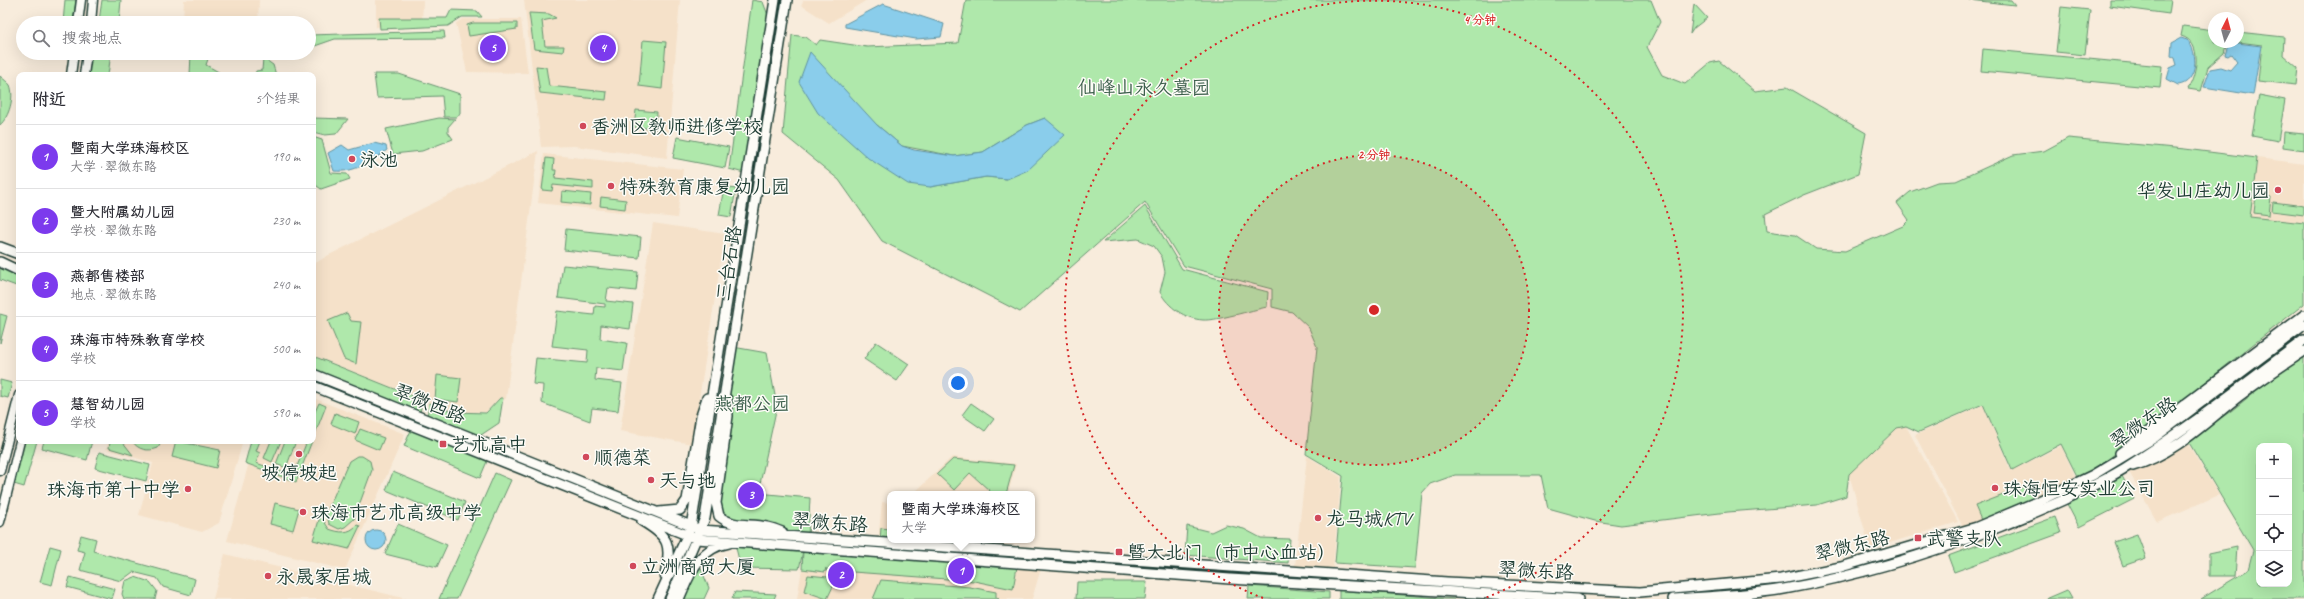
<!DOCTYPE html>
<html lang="zh">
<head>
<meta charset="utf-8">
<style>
  body { margin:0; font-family:Caveat,"LXGW WenKai TC",sans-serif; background:#f2f2f3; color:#2b2b33 }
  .controls { position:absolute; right:12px; bottom:12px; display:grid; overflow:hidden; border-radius:8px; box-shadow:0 4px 16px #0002 }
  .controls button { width:36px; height:36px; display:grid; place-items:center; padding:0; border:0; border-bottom:1px solid #e1e1e2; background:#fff; color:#2b2b33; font:20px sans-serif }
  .compass { position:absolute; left:2208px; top:12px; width:36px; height:36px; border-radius:50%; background:#fff; box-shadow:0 4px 16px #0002; rotate:6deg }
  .you { position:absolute; left:958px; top:383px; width:14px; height:14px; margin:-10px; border:3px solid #fff; border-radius:50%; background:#1a73e8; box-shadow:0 0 0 6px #1a73e833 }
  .badge { display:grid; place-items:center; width:26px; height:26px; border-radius:50%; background:#7c3aed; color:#fff; font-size:13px; font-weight:700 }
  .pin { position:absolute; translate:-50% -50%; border:2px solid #fff; box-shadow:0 1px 4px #0006 }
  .popup { position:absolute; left:887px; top:491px; width:148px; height:52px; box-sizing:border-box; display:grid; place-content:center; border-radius:8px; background:#fff; filter:drop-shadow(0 1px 3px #0005); font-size:13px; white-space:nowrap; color:#7c7c81 }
  .popup b { font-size:15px; color:#2b2b33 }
  .popup::after { content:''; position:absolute; left:50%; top:100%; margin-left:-8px; border:8px solid transparent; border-top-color:#fff }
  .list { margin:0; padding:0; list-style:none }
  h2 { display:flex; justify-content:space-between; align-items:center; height:52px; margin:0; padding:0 16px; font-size:17px }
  h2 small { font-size:13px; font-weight:400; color:#7c7c81 }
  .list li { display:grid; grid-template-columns:26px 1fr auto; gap:12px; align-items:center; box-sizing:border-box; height:64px; padding:0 16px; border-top:1px solid #e1e1e2 }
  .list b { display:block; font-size:15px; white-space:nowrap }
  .list p { margin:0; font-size:13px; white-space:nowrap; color:#7c7c81 }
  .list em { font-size:13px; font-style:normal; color:#7c7c81 }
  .icon { flex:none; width:22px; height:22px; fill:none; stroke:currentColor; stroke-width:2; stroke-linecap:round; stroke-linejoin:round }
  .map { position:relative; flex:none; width:2304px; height:599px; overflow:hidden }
  .search { position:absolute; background:#fff; box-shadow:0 4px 16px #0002; left:16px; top:16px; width:300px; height:44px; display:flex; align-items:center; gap:10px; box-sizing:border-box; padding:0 14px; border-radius:22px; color:#7c7c81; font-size:15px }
  .panel { position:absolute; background:#fff; box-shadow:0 4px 16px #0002; left:16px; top:72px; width:300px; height:372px; border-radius:8px }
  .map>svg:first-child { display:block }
  .built { fill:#f5e1c9 }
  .green { fill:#afe8ab; stroke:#679270; fill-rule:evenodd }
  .water { fill:#8acdeb; stroke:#5f93a2 }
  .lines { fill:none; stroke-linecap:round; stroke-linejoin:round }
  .secondary-casing { stroke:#1f3d34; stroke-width:11 }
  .primary-casing { stroke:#1f3d34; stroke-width:12 }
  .secondary { stroke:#fdfcf7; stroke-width:8 }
  .primary { stroke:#fdfcf7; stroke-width:9 }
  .ring { fill:none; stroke:#d62828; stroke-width:2; stroke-dasharray:2 4 }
  .poi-dot { fill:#d1495b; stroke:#fdfcf7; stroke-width:1.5 }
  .labels { text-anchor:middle; stroke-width:3; stroke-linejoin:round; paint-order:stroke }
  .park-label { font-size:19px; fill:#3c5f4c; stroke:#fdfcf7 }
  .poi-label { font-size:19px; fill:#1f3d34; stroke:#fdfcf7; text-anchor:start }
  .street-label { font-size:19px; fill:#1f3d34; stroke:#fdfcf7 }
  .centre { fill:#d62828; stroke:#fdfcf7; stroke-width:2 }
  .ring-label { font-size:12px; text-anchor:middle; font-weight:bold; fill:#d62828; stroke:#fdfcf7; stroke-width:3; stroke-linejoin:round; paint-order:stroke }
</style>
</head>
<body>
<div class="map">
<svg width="2304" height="599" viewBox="0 0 2304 599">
  <rect width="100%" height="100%" fill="#f8ecdc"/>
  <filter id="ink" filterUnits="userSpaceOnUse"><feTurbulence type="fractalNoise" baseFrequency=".025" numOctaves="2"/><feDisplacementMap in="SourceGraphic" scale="8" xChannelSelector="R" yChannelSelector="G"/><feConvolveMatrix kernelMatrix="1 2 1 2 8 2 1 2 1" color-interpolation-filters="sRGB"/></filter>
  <g filter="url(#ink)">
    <path class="built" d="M184 0H259L258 23H183Z
      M376 0H423L422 25 376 27Z
      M524 0H680L667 158 574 146 541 147Z
      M804 0H867L829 23 801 5Z
      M463 19H521L528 73 467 72 456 23Z
      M538 151 506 399 500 398 486 412H453L313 356 314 264 327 256Z
      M544 154 683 169 677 218 538 203Z
      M2257 158 2304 164V223L2250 217Z
      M653 223 725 234 692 444 620 431Z
      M313 398 405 434 345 570 227 541 255 441H313Z
      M1983 405 2011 471 2061 446 2077 480 1964 529 1915 435Z
      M1906 426 1958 522 1870 549 1849 474 1897 428Z
      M109 441H243L219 523 202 532 139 515 153 463 106 449Z
      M2186 441 2219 495 2157 522 2128 470Z
      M1307 456 1341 477 1333 570 1295 566Z
      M952 457 1016 464 1008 494H913Z
      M882 502 890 503V540H996L993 550 878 542Z
      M828 549 1042 565 1032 599H797L802 569 825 572Z
      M225 554 407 599H213Z"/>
    <path class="green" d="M65 0H76L73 23H63Z
      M102 0H121L119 23 99 21Z
      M752 0 763 2 769 18 744 173 729 169Z
      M966 0H1651L1660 22 1647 47 1662 75 1685 84 1710 63 1719 61 1755 91 1787 87 1866 133 1858 174 1804 195 1765 214 1767 231 1795 235 1816 249 1845 251 1903 226 1909 220 1897 203 1910 192 1937 182 1956 181 2013 155 2044 151 2068 138 2185 149 2257 158 2250 217 2304 223V304L2092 472 2078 478 2061 444 2012 470 1983 404 1919 432 1906 426 1897 428 1849 474 1846 496 1817 505 1728 512 1621 525 1595 521 1548 508 1541 475H1455L1430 484 1422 493 1415 568 1335 563 1343 476 1306 454 1317 347 1309 328 1292 312 1272 307V289L1184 266 1145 202 1020 312 882 241 839 180 783 134 792 35 806 37 816 45 820 40 867 47 958 43ZM1045 118 1007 179 986 177 930 187 877 125 902 146 954 156 983 152 1027 125Z
      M1970 0H2011L2015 5Z
      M2110 0H2171L2169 14 2110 6Z
      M1694 4 1707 18 1694 28 1690 34Z
      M2061 7 2090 10 2085 55 2056 52Z
      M451 10 477 11 482 17H462L448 26 380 29 379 18H447Z
      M529 13 549 14 556 18 542 21 545 46H564L563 52 534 49Z
      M473 23H517V29L469 36 467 25Z
      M2183 26 2214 30V42H2227L2224 53 2208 67 2201 91 2188 89C2197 74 2203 42 2181 36Z
      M444 31 445 38 335 39 309 48V35Z
      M2238 32 2284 37 2283 55 2298 68 2296 85 2258 81 2262 45 2238 42Z
      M643 40 666 42 662 89 639 86Z
      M1983 49 2162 66 2160 88 1981 71Z
      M91 53H111L108 75H88Z
      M191 53H205L209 56 206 65 224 75H190Z
      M263 58 273 65 276 75H255L256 71 262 70Z
      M536 66 546 67 549 86 607 92 606 100 540 93Z
      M374 74H399L460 94V113L457 117H444L442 96 377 98Z
      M0 76C3 79 8 82 10 85 15 97 9 117 0 125Z
      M2259 95 2285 100 2278 141 2252 136Z
      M636 110 657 112 656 129 634 127Z
      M313 118 348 119 336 134 325 135 313 132Z
      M439 118 455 119 448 127V132L453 139 422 151 393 154 386 129Z
      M2284 132 2304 134V150L2283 147Z
      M313 137 322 140 331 173 347 174 350 179 321 189 313 183Z
      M677 137 729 147 725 168 673 158Z
      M546 158 554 159 553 170H556L555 178 593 182V189L553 185 552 191 542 190Z
      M724 187 736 189 731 217 719 215Z
      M562 191 591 194 590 205 561 202Z
      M2256 195 2271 197 2269 215 2254 213Z
      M601 197 626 200 625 209 600 206Z
      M2273 202 2304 206V215L2272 211Z
      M1145 206 1182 269 1268 292 1267 307C1252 310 1216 321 1203 320 1185 319 1168 307 1160 292L1165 272 1162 257 1154 246 1138 239 1103 242Z
      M566 229 641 237 639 258 564 250Z
      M0 265 19 274V287L0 280Z
      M563 265 638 272 636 291 608 288 606 301 633 304 630 329 601 325 600 339 627 343 623 371 596 368 595 380 622 383 618 411 592 408 590 421 542 403 543 385 533 384 536 358 587 363 588 350 552 346 557 311 594 315 595 306 605 307V304L558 298Z
      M347 313 351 321 361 322 356 364 344 359 328 321Z
      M0 314 7 316 0 343Z
      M876 342 909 364 897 381 864 359Z
      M733 347 767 353 777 406 758 493 810 498 808 537 734 525 717 509 726 384Z
      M2304 355V599H2201L2248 570 2253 550 2188 441 2231 411 2296 359ZM2259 446H2289V584H2259Z
      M313 356 422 400 420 414 313 369Z
      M437 375 461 378 458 402 435 399Z
      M0 380 12 383 8 398 0 396Z
      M500 398H503L499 423 478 437 427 417 429 403 453 412 486 413Z
      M319 403 326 406 313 439V416Z
      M971 403 994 419 985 431 962 415Z
      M335 413 359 422 355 434 331 424Z
      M412 428 488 459 480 478 404 446Z
      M360 429 384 438 379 450 355 440Z
      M24 441H37L24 487 14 484Z
      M44 441H92L87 460 42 448Z
      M110 441H122L133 455 109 448Z
      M132 441H162L158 448C148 452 138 450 132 441Z
      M176 441 220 450 216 468 172 457Z
      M251 441H260L256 451 260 453 256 463 288 474 291 467 296 469 307 441H312L296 482 245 463Z
      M271 441H281L272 462 264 458Z
      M285 441H296L286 468 276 464Z
      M99 452 150 465 146 481 95 468Z
      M357 456H362L370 461 372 470 354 519 345 527 339 529 329 524 327 514 329 507 349 461Z
      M953 459 1014 465 1006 494H988L990 491 970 473 954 490 937 474Z
      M393 472 465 502 458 520 386 490Z
      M495 473 511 480 457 599H439Z
      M2122 476 2134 499 2079 527 2067 504Z
      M2029 485 2035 499 1981 520 1975 506Z
      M275 503 299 509 293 530 270 524Z
      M323 507 322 518 329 529C340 533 349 534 357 525L360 526 349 549 313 540Z
      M2055 517 2061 533 1954 572 1948 556Z
      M398 524 447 545 437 567 385 554Z
      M1226 525 1244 529 1261 538 1290 539 1288 563 1185 555 1187 526 1211 532Z
      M881 528 890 529V540H995L993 548 880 540Z
      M2137 534 2146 558 2123 566 2114 542Z
      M81 535 96 539 93 551 195 579 191 595 163 587 157 578 133 572 121 581 80 570 85 552 77 550Z
      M735 544 1017 567 1013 589 974 581 826 570V568L825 572 802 569 803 551 799 569 741 568Z
      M50 546 61 549 52 585 40 582Z
      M2237 547 2235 576H2209V553Z
      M699 564 709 588 704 599H683Z
      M808 575 837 578 827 599 804 591Z
      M70 577 115 589 112 599 67 587Z
      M135 577 150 582 157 591 155 599H124L122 594 125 581Z
      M881 580 970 587 996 592V597L999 599H873Z
      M1077 582H1147L1145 599H1076Z
      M1249 586 1329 592V599H1248Z
      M1339 590 1455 599H1339Z
      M2067 590 2072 599H2046Z
      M735 592 776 594 774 599H732Z"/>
    <path class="water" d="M883 4 944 24 941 37 916 39 845 27V24Z
      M2181 38 2187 40C2199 52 2198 83 2178 85L2167 79 2170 68 2177 65 2175 58 2171 56 2172 43Z
      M2229 42 2261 46 2253 95 2204 87 2210 69 2221 67 2230 70 2237 62 2231 54 2228 56 2225 55Z
      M810 52 877 125 902 146 914 150 954 156 983 152 1027 125 1045 118 1065 135 1028 170 1007 179 986 177 930 187 908 184 868 158 818 113 799 82Z
      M374 143 386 146 387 150C371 162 354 173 334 171L328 153 342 145 349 150Z
      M366 540a10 10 0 1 1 20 0a10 10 0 1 1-20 0Z"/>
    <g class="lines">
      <g class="secondary-casing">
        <path id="secondary" d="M78 23 81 0
          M91 23 93 0
          M71 75 74 53
          M84 75 87 53
          M0 471 19 395
          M0 522 20 441"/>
      </g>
      <g class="primary-casing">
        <path id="primary" d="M0 247 19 254
          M0 262 19 271
          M313 374 701 530 1447 582 1640 592 1781 579 1841 567 1977 527 2041 500 2093 475 2154 438 2304 325
          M313 386 697 539 1230 579 1578 599
          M727 399 728 416 716 503 719 516C733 528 749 523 767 527 772 528 777 530 782 532
          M2120 453 2304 315
          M2133 466C2173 455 2206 422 2238 397 2259 381 2282 366 2304 351
          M659 512 680 510 687 500 701 416 707 398
          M642 521C669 537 672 544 665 575
          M658 599 691 527 775 0
          M670 599 705 518 787 0
          M679 599C690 574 698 548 729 543
          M1673 599C1710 597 1748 595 1784 589 1858 576 1929 554 1999 527 2042 510 2085 492 2125 468 2188 429 2245 383 2304 340"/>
      </g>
      <use href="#secondary" class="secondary"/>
      <use href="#primary" class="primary"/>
    </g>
  </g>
  <circle cx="1374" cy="310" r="155" fill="#d62828" fill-opacity=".12"/>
  <g class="ring">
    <circle cx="1374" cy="310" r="155"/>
    <path d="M1263 598A309 309 0 1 1 1485 598"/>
  </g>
  <g class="poi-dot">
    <circle cx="583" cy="126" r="4"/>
    <circle cx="352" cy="159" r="4"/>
    <circle cx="611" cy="186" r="4"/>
    <circle cx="2278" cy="190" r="4"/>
    <rect x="439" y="440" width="8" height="8" rx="2"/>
    <circle cx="299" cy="454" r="4"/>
    <circle cx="586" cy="457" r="4"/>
    <circle cx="651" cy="480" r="4"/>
    <circle cx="1995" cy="488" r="4"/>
    <circle cx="188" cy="489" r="4"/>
    <circle cx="303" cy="512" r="4"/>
    <circle cx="1318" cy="518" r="4"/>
    <rect x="1914" y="534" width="8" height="8" rx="2"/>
    <rect x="1115" y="548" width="8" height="8" rx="2"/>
    <circle cx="633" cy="566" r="4"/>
    <circle cx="268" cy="576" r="4"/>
  </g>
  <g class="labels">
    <g class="park-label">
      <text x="1144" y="94">仙峰山永久墓园</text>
      <text x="752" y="410">燕都公园</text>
    </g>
    <g class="poi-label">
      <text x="591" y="133">香洲区教师进修学校</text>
      <text x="360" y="166">泳池</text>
      <text x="619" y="193">特殊教育康复幼儿园</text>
      <text x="2270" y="197" text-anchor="end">华发山庄幼儿园</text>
      <text x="451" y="451">艺术高中</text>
      <text x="594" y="464">顺德菜</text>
      <text x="299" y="479" text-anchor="middle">坡停坡起</text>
      <text x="659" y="487">天与地</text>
      <text x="2003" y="495">珠海恒安实业公司</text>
      <text x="180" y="496" text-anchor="end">珠海市第十中学</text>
      <text x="311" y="519">珠海市艺术高级中学</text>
      <text x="1326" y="525">龙马城KTV</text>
      <text x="1926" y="545">武警支队</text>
      <text x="1127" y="559">暨大北门（市中心血站）</text>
      <text x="641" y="573">立洲商贸大厦</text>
      <text x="276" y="583">永晟家居城</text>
    </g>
    <g class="street-label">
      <text transform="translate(728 263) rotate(-81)" y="7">三台石路</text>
      <text transform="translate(430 403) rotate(22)" y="7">翠微西路</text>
      <text transform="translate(2143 422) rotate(-34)" y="7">翠微东路</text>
      <text transform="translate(830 522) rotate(4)" y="7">翠微东路</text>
      <text transform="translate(1852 545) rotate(-14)" y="7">翠微东路</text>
      <text transform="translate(1536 570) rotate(3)" y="7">翠微东路</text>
    </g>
  </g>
  <circle cx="1374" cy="310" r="6" class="centre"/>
  <g class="ring-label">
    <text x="1480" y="24">4 分钟</text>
    <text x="1374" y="159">2 分钟</text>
  </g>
</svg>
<div class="controls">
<button>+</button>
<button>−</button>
<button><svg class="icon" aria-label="locate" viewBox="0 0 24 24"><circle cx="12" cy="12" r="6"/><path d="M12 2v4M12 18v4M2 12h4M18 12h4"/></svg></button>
<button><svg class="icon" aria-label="layers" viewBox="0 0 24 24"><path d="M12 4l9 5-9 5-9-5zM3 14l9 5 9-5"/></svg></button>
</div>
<svg class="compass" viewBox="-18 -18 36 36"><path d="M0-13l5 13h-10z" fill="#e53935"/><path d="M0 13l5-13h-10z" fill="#7c7c81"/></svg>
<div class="you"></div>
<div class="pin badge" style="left:961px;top:571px">1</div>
<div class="popup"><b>暨南大学珠海校区</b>大学</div>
<div class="pin badge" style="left:841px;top:575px">2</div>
<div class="pin badge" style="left:751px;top:495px">3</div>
<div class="pin badge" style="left:603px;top:48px">4</div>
<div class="pin badge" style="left:493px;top:48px">5</div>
<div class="search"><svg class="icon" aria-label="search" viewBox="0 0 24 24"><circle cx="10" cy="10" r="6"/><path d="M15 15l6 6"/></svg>搜索地点</div>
<section class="panel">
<h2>附近<small>5个结果</small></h2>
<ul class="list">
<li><span class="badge">1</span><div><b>暨南大学珠海校区</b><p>大学 · 翠微东路</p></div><em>190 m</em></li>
<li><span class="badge">2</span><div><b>暨大附属幼儿园</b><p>学校 · 翠微东路</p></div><em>230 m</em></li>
<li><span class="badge">3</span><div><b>燕都售楼部</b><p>地点 · 翠微东路</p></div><em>240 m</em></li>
<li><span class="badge">4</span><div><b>珠海市特殊教育学校</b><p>学校</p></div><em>500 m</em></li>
<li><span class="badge">5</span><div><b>慧智幼儿园</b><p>学校</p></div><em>590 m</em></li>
</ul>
</section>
</div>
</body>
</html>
